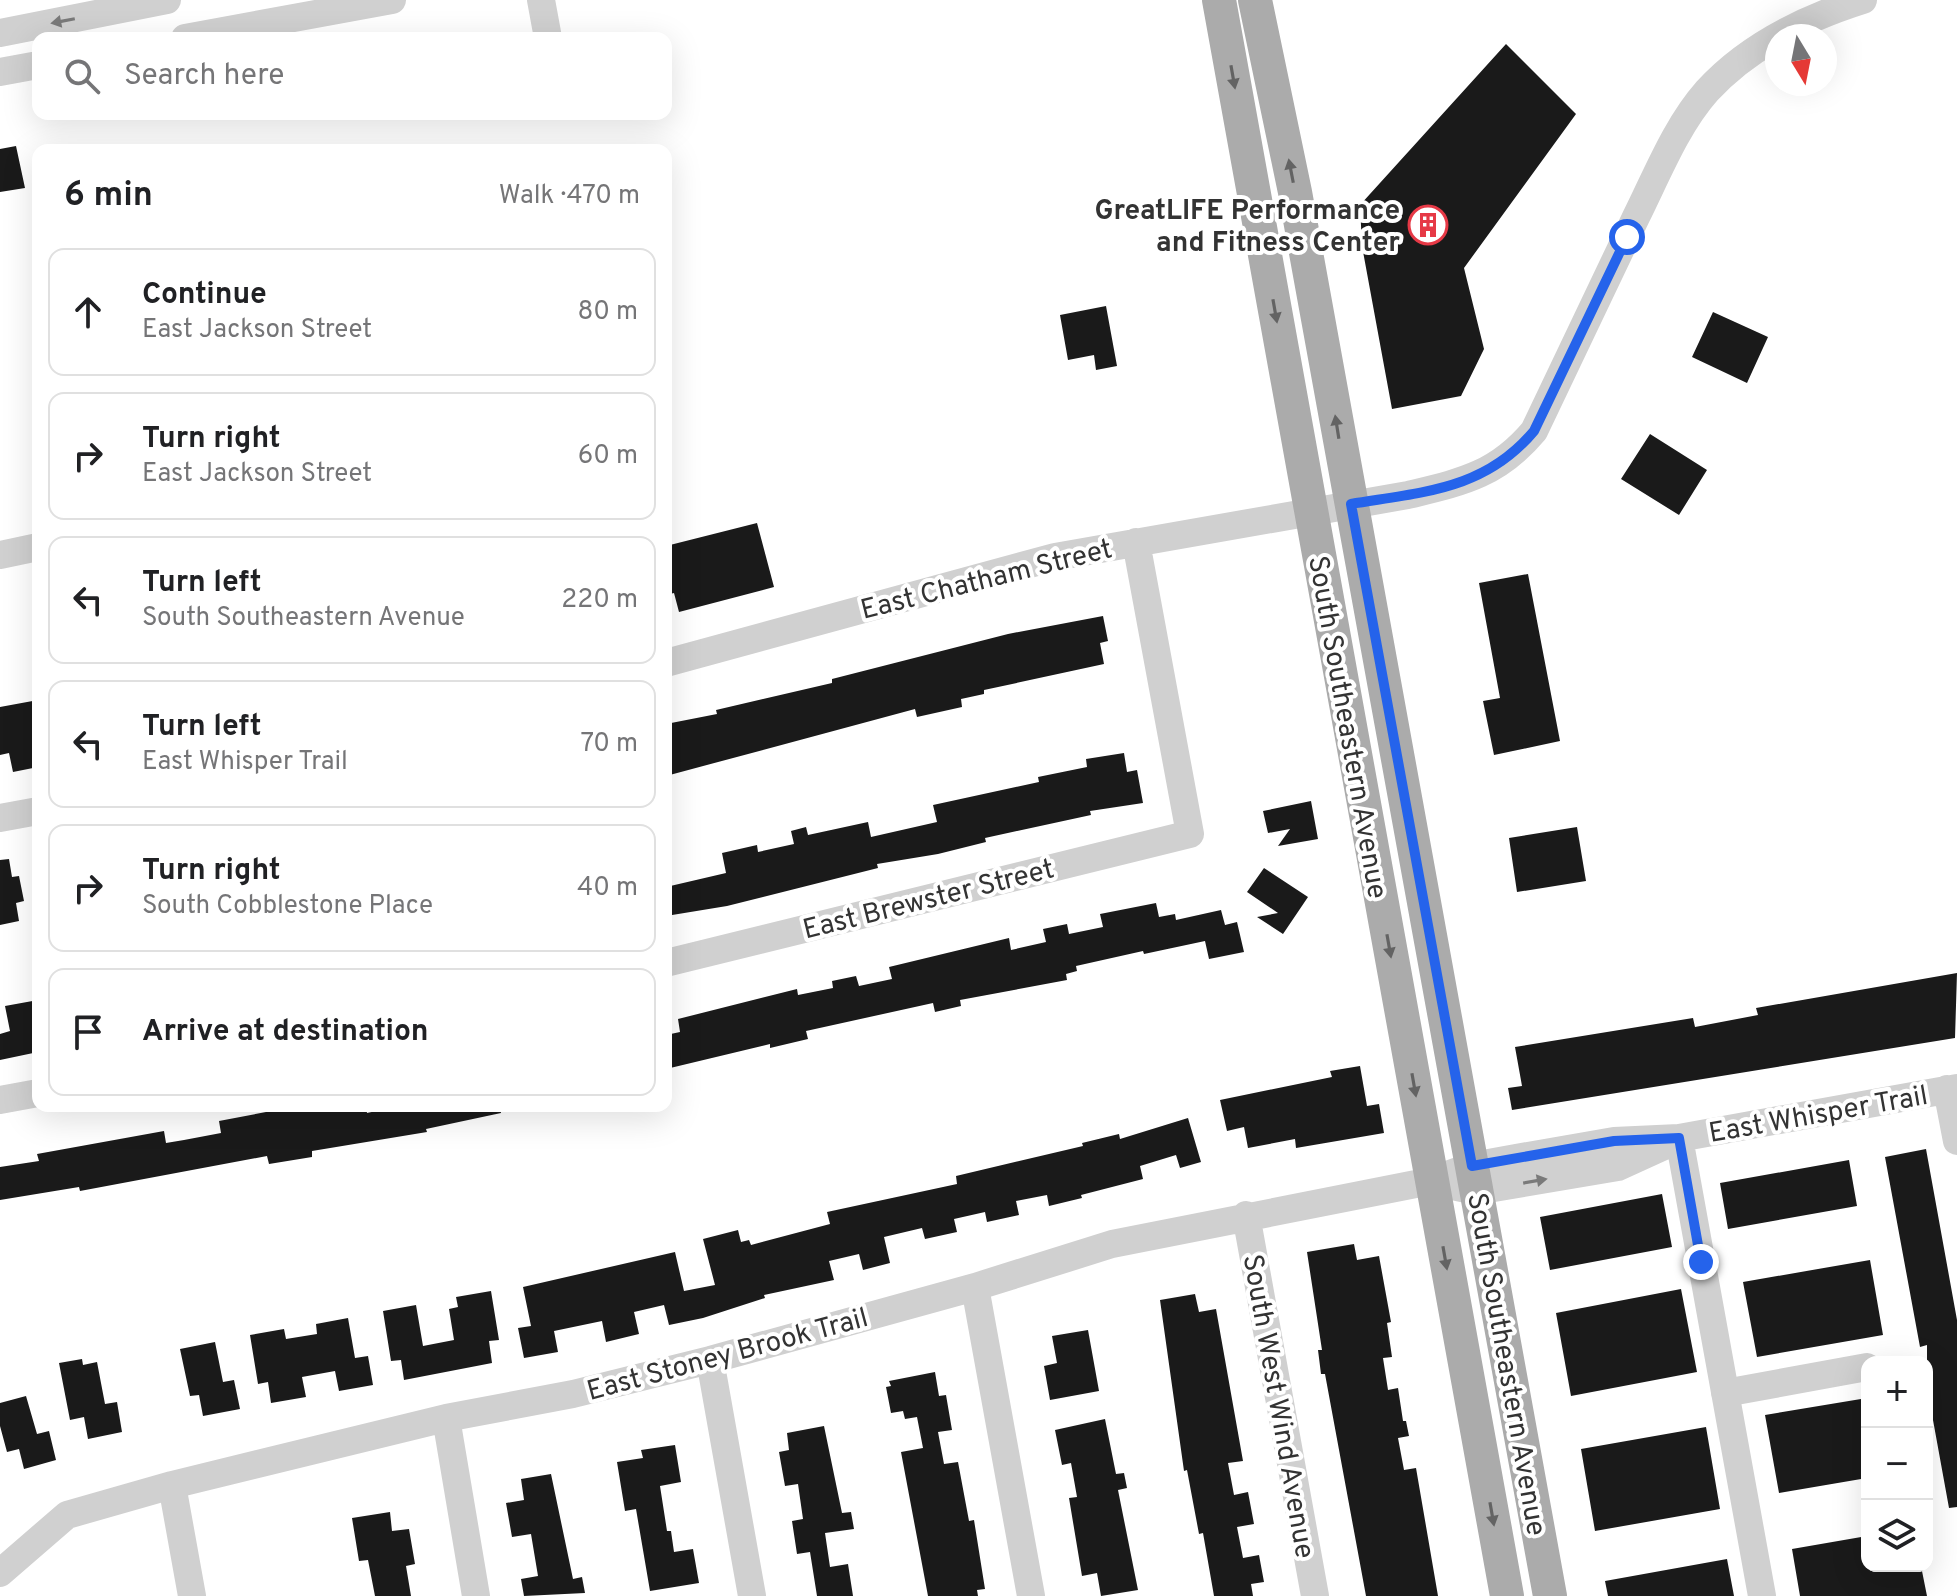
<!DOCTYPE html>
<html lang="en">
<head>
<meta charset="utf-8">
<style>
  body { margin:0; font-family:Overpass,sans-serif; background:#f6f6f6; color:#202124 }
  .controls { position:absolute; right:24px; bottom:24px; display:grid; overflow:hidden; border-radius:16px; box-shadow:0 8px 32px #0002 }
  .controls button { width:72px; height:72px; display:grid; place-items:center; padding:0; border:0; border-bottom:2px solid #e0e0e0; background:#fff; color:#202124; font:40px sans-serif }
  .compass { position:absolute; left:1765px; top:24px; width:72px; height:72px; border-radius:50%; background:#fff; box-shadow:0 8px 32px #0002; rotate:170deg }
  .stop { position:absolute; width:24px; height:24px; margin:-18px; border:6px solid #2563eb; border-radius:50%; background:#fff }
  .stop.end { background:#2563eb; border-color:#fff; box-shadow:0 2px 8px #0008 }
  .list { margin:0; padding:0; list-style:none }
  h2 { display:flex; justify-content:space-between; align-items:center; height:104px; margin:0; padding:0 32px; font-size:34px }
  h2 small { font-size:26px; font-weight:400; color:#757577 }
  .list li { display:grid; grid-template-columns:52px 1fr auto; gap:24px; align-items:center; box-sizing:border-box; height:128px; margin:0 16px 16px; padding:0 16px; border:2px solid #e0e0e0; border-radius:16px }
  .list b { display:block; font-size:30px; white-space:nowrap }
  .list p { margin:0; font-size:26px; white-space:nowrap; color:#757577 }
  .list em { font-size:26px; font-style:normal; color:#757577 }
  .icon { flex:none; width:44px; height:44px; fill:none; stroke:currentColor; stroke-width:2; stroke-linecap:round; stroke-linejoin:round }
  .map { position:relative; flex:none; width:1957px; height:1596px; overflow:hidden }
  .search { position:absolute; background:#fff; box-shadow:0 8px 32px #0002; left:32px; top:32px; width:640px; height:88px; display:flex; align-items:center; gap:20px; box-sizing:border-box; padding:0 28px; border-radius:16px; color:#757577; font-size:30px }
  .panel { position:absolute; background:#fff; box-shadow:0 8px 32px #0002; left:32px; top:144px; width:640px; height:968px; border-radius:16px }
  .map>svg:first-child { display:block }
  .building { fill:#1a1a1a }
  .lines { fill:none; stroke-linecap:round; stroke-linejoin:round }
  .minor { stroke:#d0d0d0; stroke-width:28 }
  .major { stroke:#ababab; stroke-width:34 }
  .oneway { fill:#7a7a7a }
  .oneway2 { fill:#636363 }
  .route { stroke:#2563eb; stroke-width:10 }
  .labels { text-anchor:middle; stroke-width:8; stroke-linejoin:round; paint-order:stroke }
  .poi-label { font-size:28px; font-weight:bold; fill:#333; stroke:#fff; text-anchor:end }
  .street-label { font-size:28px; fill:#333; stroke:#fff }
</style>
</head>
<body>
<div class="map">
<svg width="1957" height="1596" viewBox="0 0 1957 1596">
  <rect width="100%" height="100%" fill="#fff"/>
  <path class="building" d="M1506 44 1576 114 1464 268 1484 349 1461 396 1392 409 1362 246 1360 205Z
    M16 146 25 188 0 192V149Z
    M1106 306 1117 366 1096 370 1094 355 1068 360 1060 315Z
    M1713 312 1768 337 1747 383 1692 357Z
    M1650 434 1707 470 1679 515 1621 479Z
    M757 523 774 587 679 612 674 593 666 595V546Z
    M1528 574 1560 741 1494 755 1483 701 1500 698 1479 583Z
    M1103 616 1108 641 1100 643 1104 664 984 690V694L961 699 962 707 917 717 915 709 666 776V724L717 714 716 710 832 683V679L1008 634Z
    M38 700V767L13 772 9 753 0 755V707Z
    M1124 753 1127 772 1137 770 1143 803 1090 811 1091 815 985 838 986 842 938 854 877 864 878 868 727 906 666 916V887L726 873 722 853 757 845 758 852 794 844 791 831 806 827 808 835 868 822 871 837 937 822 933 805 1039 782 1038 777 1087 767 1086 759Z
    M1311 801 1318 839 1278 846 1290 829 1268 833 1263 811Z
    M1577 827 1586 881 1517 892 1509 838Z
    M9 859 12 877 19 876 24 901 16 903 19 921 0 925V860Z
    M1264 868 1308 897 1283 934 1257 917 1278 913 1247 892Z
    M1156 903 1159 917 1175 914 1176 920 1221 910 1225 925 1237 922 1244 952 1209 959 1205 941 1144 954 1143 951 1076 966 1077 971 1066 974 1067 980 960 1000 961 1006 935 1012 933 1003 806 1031 808 1039 770 1048V1044L666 1069V1035L680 1032 678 1019 797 989 798 995 833 988 832 981 856 976 859 986 892 979 889 967 1009 938 1011 950 1046 942 1043 929 1067 924 1069 934 1103 927 1100 914Z
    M1957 973 1955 1038 1512 1110 1508 1088 1522 1086 1515 1047 1693 1018 1695 1027 1758 1015 1756 1008Z
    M38 1000V1052L0 1060V1034L10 1031 5 1006Z
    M1360 1066 1367 1106 1379 1104 1384 1133 1296 1148 1295 1139 1248 1148 1244 1127 1227 1131 1220 1100 1332 1077 1330 1071Z
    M298 1106H304L305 1112 338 1106H366L367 1113 399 1106H500L501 1113 426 1129 427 1132 312 1151V1157L269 1164 267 1156 80 1191 79 1187 0 1200V1167L39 1161 37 1154 164 1131 166 1143 184 1140 221 1133 219 1121Z
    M1188 1118 1201 1162 1180 1168 1176 1155 1140 1166 1143 1179 1081 1195 1082 1198 1049 1206 1047 1195 1016 1201 1019 1215 987 1222 985 1212 954 1219 957 1232 925 1239 922 1228 884 1237 890 1263 863 1270 859 1254 829 1261 834 1280 764 1295 765 1298 703 1318 669 1325 664 1305 634 1312 639 1334 606 1342 602 1321 554 1331 558 1352 524 1358 518 1328 531 1326 523 1287 675 1252 684 1291 715 1285 703 1239 738 1230 741 1242 749 1240 751 1245 830 1224 827 1212 957 1184 956 1176 1083 1146 1082 1143 1119 1134 1120 1139Z
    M1926 1149 1957 1320V1507L1949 1508 1927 1387V1345L1920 1347 1885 1157Z
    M1849 1160 1857 1206 1728 1229 1720 1183Z
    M1662 1194 1672 1247 1550 1270 1540 1217Z
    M1354 1244 1357 1260 1379 1256 1391 1322 1387 1323 1392 1357 1383 1358 1388 1390 1398 1388 1403 1421H1406L1409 1436 1398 1438 1404 1470 1416 1468 1438 1596H1366L1325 1374H1321L1318 1350H1322L1307 1252Z
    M1870 1260 1883 1335 1757 1357 1743 1282Z
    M1681 1289 1697 1372 1571 1396 1556 1313Z
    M491 1291 499 1340 489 1341 492 1363 404 1380 401 1360 391 1361 383 1311 416 1305 423 1346 454 1340 449 1309 458 1307 456 1297Z
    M1195 1294 1199 1312 1216 1309 1243 1461 1228 1463 1234 1495 1248 1492 1254 1524 1237 1527 1243 1558 1259 1555 1264 1582 1251 1584 1253 1596H1214L1203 1533 1199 1534 1187 1470 1184 1471 1160 1300Z
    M348 1318 355 1358 368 1356 373 1385 339 1391 335 1371 302 1377 306 1397 271 1403 268 1382 258 1384 250 1335 284 1329 286 1339 317 1334 316 1324Z
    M1088 1330 1099 1391 1050 1400 1044 1366 1057 1363 1052 1336Z
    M215 1342 223 1382 234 1380 240 1409 203 1416 199 1395 190 1396 180 1349Z
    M82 1359 83 1365 97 1362 105 1404 117 1402 122 1432 88 1439 84 1417 70 1420 59 1363Z
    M935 1372 939 1396 946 1395 952 1430 938 1432 944 1464 958 1462 969 1521 974 1520 985 1589 977 1590 978 1596H928L901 1452 923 1448 917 1417 905 1419 903 1411 891 1413 886 1387 891 1386 889 1381Z
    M26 1396 37 1434 49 1431 56 1460 24 1469 19 1449 7 1452 0 1426V1403Z
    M1867 1398V1478L1779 1493 1765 1415Z
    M1105 1419 1116 1474 1124 1473 1127 1488 1118 1490 1138 1590 1101 1596 1097 1573 1082 1576 1069 1498 1077 1497 1071 1463 1062 1465 1055 1430Z
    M824 1426 842 1513 851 1512 854 1529 825 1533 830 1567 848 1564 853 1596H817L810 1552 797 1554 792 1521 803 1519 798 1484 785 1486 779 1452 789 1450 787 1433Z
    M1706 1427 1720 1509 1595 1531 1581 1449Z
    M675 1445 681 1482 660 1486 667 1531H671L674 1552 693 1549 699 1583 650 1591 636 1509 625 1511 617 1462 643 1458 641 1450Z
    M551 1474 573 1579 582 1577 585 1593 524 1596 521 1579 538 1576 531 1534 512 1537 506 1503 524 1500 521 1479Z
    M390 1512 392 1531 409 1529 415 1564 406 1566 411 1596H375L368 1560 359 1561 352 1518Z
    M1867 1536V1566H1921L1927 1596H1800L1792 1549Z
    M1727 1559 1734 1596H1608L1605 1581Z"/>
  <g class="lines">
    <path class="minor" d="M541 0 548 38
      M0 33 167 0
      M185 38 392 0
      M0 72 38 65
      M0 555 38 547
      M666 663 1055 557 1408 495C1462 482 1497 475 1534 431 1568 360 1602 288 1636 217 1657 175 1676 126 1707 91 1748 46 1806 18 1863 0
      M0 818 38 811
      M666 963 1190 834 1136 542
      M1947 1089 1957 1141
      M0 1100 38 1093
      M1679 1138 1762 1596
      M1457 1187 1476 1191 1618 1167 1675 1141
      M1246 1215 1315 1596
      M975 1287 1031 1596
      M710 1360 752 1596
      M1725 1393 1867 1367
      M446 1418 476 1596
      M172 1485 192 1596
      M0 1573 67 1515 172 1485 446 1418 573 1394 710 1360 975 1287 1112 1244 1431 1181 1472 1166 1516 1158 1614 1141 1679 1138 1957 1088"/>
    <path class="major" d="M1219 0 1507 1596
      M1255 0 1295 192 1550 1596"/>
  </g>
  <defs><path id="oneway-solid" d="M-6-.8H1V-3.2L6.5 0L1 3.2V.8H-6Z" transform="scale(2)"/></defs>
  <g class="oneway">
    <use href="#oneway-solid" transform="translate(63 21) rotate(169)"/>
    <use href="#oneway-solid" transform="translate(1535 1181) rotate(-10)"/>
  </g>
  <g class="oneway2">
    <use href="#oneway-solid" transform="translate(1233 77) rotate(80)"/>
    <use href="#oneway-solid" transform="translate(1291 171) rotate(-101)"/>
    <use href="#oneway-solid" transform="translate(1275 311) rotate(80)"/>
    <use href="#oneway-solid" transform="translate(1337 427) rotate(-99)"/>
    <use href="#oneway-solid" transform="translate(1389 946) rotate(80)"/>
    <use href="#oneway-solid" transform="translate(1414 1085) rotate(80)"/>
    <use href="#oneway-solid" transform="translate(1445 1258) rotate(80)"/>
    <use href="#oneway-solid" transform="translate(1492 1514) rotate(80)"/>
  </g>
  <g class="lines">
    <path class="route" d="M1627 237 1534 431C1485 490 1423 492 1351 504L1472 1166 1614 1141 1679 1138 1701 1262"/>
  </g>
  <defs>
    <g id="building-ring" transform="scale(2)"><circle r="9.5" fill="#fff" stroke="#e63946" stroke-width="1.5"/><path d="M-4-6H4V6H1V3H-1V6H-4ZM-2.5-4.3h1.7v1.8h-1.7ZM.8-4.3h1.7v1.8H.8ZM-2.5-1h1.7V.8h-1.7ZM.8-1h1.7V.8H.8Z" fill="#e63946"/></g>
  </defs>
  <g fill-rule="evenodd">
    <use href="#building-ring" x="1428" y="225"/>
  </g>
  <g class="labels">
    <g class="poi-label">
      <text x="1400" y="219">GreatLIFE Performance<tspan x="1400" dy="32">and Fitness Center</tspan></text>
    </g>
    <g class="street-label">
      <text transform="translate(986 578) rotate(-14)" y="10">East Chatham Street</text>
      <text transform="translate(1349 727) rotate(80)" y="10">South Southeastern Avenue</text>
      <text transform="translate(928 898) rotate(-14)" y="10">East Brewster Street</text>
      <text transform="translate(1818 1113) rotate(-10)" y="10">East Whisper Trail</text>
      <text transform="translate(727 1353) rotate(-15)" y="10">East Stoney Brook Trail</text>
      <text transform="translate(1508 1364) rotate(80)" y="10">South Southeastern Avenue</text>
      <text transform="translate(1280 1406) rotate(80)" y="10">South West Wind Avenue</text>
    </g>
  </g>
</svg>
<div class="controls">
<button>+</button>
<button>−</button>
<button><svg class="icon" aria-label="layers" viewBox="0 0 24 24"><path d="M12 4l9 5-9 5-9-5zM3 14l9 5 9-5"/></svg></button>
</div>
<svg class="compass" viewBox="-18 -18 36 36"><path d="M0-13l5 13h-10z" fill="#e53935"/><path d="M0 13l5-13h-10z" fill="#757577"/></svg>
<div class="stop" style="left:1627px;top:237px"></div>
<div class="stop end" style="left:1701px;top:1262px"></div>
<div class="search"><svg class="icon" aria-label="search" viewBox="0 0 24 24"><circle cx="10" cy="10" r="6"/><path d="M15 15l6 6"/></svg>Search here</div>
<section class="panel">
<h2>6 min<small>Walk · 470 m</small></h2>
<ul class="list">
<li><svg class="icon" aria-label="ahead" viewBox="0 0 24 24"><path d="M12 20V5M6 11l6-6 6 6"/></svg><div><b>Continue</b><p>East Jackson Street</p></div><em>80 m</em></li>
<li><svg class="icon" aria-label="right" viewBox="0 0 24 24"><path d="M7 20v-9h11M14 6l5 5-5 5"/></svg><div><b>Turn right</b><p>East Jackson Street</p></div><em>60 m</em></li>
<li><svg class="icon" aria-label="left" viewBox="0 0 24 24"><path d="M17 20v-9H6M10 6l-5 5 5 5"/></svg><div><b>Turn left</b><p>South Southeastern Avenue</p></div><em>220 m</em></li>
<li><svg class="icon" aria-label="left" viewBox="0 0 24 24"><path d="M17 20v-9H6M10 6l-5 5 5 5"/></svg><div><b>Turn left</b><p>East Whisper Trail</p></div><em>70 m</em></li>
<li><svg class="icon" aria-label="right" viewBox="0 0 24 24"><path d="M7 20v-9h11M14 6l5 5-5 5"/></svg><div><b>Turn right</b><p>South Cobblestone Place</p></div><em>40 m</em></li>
<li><svg class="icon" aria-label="arrive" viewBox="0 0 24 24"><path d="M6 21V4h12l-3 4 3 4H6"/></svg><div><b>Arrive at destination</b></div></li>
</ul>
</section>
</div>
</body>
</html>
